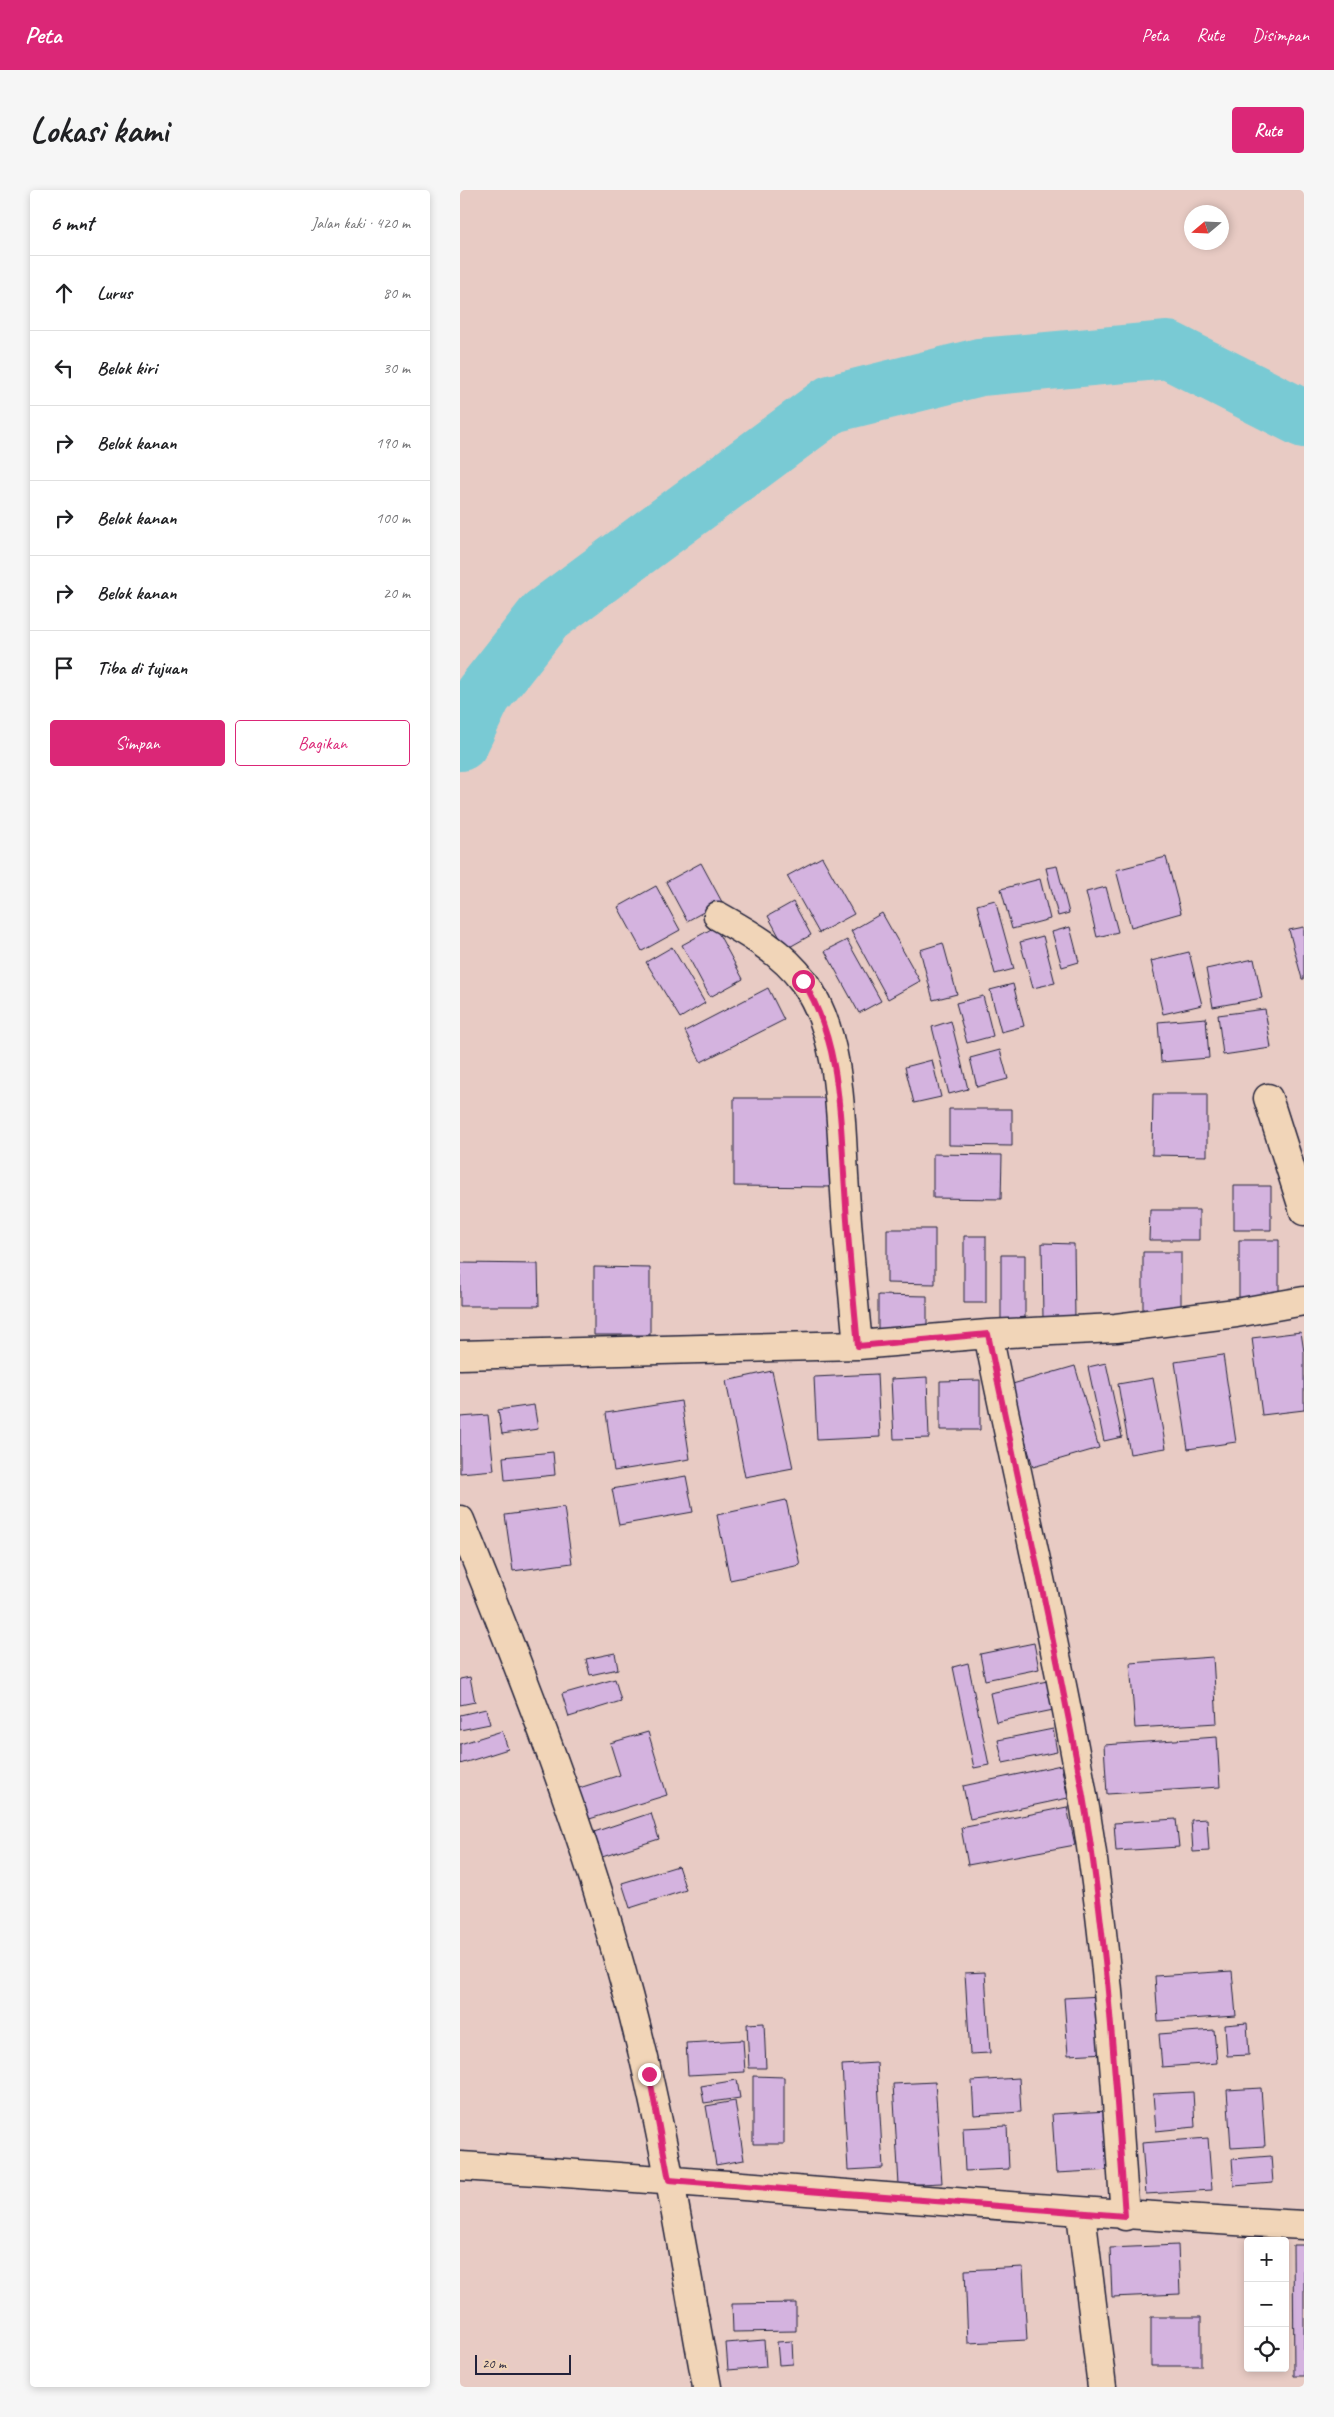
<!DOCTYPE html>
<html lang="id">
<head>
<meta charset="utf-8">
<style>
  body { margin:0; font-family:Caveat,sans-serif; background:#f6f6f6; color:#202124 }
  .controls { position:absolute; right:15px; bottom:15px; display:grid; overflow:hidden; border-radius:5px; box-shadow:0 2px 8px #0003 }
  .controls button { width:45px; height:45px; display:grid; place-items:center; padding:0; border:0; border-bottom:1px solid #e0e0e0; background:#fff; color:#202124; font:25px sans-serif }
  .compass { position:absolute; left:724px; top:15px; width:45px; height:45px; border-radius:50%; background:#fff; box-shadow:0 2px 8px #0003; rotate:251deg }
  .scale { position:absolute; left:15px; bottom:12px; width:96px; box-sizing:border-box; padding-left:5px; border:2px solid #22223b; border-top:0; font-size:14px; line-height:18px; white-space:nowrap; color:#22223b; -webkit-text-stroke:4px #f1d5b8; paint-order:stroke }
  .stop { position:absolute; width:15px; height:15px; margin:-11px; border:4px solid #db2777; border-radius:50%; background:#fff }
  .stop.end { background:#db2777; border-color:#fff; box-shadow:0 1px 5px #0008 }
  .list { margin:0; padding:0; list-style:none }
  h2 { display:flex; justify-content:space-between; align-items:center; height:65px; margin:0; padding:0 20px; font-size:21px }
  h2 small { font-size:16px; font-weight:400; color:#757577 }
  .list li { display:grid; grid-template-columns:32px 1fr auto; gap:15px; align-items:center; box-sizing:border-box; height:75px; padding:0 20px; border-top:1px solid #e0e0e0 }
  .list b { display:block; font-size:19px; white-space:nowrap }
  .list em { font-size:16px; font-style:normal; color:#757577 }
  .actions { display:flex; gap:10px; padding:15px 20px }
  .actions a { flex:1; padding:11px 0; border:1px solid #db2777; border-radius:5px; text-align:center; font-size:18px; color:#db2777 }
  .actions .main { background:#db2777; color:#fff }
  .icon { flex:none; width:28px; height:28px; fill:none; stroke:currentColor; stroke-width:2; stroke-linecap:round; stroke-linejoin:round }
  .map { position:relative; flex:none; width:844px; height:2197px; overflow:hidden; border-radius:5px }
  header { display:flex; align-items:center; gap:30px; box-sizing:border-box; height:70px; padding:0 25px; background:#db2777; color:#fff }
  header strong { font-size:24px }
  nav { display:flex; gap:28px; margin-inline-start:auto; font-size:18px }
  .intro { display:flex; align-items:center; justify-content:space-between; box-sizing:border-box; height:120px; padding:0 30px }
  h1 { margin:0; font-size:35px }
  .button { padding:12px 22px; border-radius:5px; background:#db2777; color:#fff; font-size:18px; font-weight:700 }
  main { display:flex; gap:30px; padding:0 30px }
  aside { flex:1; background:#fff; border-radius:5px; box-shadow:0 2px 8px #0003 }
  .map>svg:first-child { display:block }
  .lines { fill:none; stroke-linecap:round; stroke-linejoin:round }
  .river { stroke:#79cad4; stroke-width:58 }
  .building { fill:#d4b3df; stroke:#22223b }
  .street-casing { stroke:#22223b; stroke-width:31 }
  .street { stroke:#f1d5b8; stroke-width:28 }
  .route { stroke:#db2777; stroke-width:6 }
</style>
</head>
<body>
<header>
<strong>Peta</strong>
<nav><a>Peta</a><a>Rute</a><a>Disimpan</a></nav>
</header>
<div class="intro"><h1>Lokasi kami</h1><a class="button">Rute</a></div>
<main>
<aside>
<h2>6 mnt<small>Jalan kaki · 420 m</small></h2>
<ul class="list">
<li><svg class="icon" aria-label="ahead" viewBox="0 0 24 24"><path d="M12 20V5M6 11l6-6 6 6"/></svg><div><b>Lurus</b></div><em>80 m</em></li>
<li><svg class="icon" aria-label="left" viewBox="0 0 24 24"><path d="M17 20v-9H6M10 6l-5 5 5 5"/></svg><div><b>Belok kiri</b></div><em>30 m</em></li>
<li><svg class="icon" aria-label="right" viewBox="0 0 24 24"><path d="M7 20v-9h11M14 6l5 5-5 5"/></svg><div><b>Belok kanan</b></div><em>190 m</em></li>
<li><svg class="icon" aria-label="right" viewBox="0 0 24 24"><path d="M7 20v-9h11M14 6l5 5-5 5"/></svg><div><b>Belok kanan</b></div><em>100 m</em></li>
<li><svg class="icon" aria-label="right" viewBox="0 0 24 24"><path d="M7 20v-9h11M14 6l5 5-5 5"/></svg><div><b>Belok kanan</b></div><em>20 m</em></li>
<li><svg class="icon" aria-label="arrive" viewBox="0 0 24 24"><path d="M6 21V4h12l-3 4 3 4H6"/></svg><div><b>Tiba di tujuan</b></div></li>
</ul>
<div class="actions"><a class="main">Simpan</a><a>Bagikan</a></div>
</aside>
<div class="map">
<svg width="844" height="2197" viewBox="0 0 844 2197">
  <rect width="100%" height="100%" fill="#e8cbc4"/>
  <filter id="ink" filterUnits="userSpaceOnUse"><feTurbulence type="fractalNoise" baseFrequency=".02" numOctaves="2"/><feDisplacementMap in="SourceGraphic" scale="10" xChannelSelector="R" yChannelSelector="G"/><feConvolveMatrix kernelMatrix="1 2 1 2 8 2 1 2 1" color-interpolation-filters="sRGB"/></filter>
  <g filter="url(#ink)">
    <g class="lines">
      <path class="river" d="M0 552 23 505 85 426 371 214 520 177 708 160 844 229"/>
    </g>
    <path class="building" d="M362 667 394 724 359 743 327 686Z
      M706 667 721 723 671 737 656 680Z
      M241 673 262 712 227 731 206 692Z
      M597 676 609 723 598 726 586 678Z
      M580 689 590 729 552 739 541 699Z
      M196 696 220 740 182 761 158 717Z
      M646 697 658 742 637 747 626 702Z
      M535 710 554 779 535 784 517 715Z
      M333 712 351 745 326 759 308 726Z
      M422 723 460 791 428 809 391 741Z
      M255 737 283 789 250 807 222 755Z
      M610 737 619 772 602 777 592 742Z
      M844 737V789H842L829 740Z
      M583 746 595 793 573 798 560 752Z
      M387 750 421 811 399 823 365 761Z
      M483 753 497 804 473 810 460 760Z
      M212 757 245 813 220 828 186 772Z
      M729 762 742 815 703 824 691 771Z
      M794 769 802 808 753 817 746 779Z
      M553 794 564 836 541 842 530 800Z
      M308 798 324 830 241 872 225 841Z
      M523 806 533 846 507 853 496 813Z
      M805 819 811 858 763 865 758 825Z
      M746 828 749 868 701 872 698 832Z
      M491 831 508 899 489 904 472 837Z
      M540 860 548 889 517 897 510 868Z
      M472 870 481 907 454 913 445 877Z
      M693 904H747V966L692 965Z
      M274 908H374V997L274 996Z
      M489 919H552V956L489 955Z
      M473 964 542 965 541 1009 473 1008Z
      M774 996H811V1040H774Z
      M690 1020H739V1050H689Z
      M427 1039H475V1094L427 1093Z
      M504 1046H526V1113H504Z
      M779 1050H819V1115L779 1114Z
      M582 1053 614 1054 615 1130 583 1129Z
      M683 1062H721V1128H683Z
      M541 1065H565V1133H541Z
      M0 1073 78 1074 79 1116H0Z
      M134 1077 190 1078V1145H134Z
      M418 1105 467 1106V1142H418Z
      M841 1142 844 1162V1220L802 1225 792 1148Z
      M763 1165 776 1252 728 1259 715 1172Z
      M646 1173 662 1247 644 1251 628 1177Z
      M615 1176 639 1258 573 1277 549 1195Z
      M312 1181 333 1278 285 1287 266 1191Z
      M417 1184 420 1247 357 1250 354 1187Z
      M467 1187 469 1248 434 1249 431 1189Z
      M693 1188 706 1258 670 1264 658 1194Z
      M520 1190V1240H480V1191Z
      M221 1211 230 1269 154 1281 146 1223Z
      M74 1215 78 1239 42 1244 38 1220Z
      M28 1225 34 1280 0 1283V1227Z
      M93 1262 95 1285 45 1290 43 1267Z
      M226 1286 233 1322 159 1335 152 1299Z
      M326 1310 340 1375 270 1390 257 1325Z
      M104 1317 112 1373 53 1381 45 1325Z
      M574 1453 579 1479 525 1490 520 1464Z
      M155 1463 158 1479 130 1485 126 1469Z
      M753 1467 757 1533 675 1538 670 1473Z
      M508 1473 529 1575 514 1578 493 1477Z
      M10 1487 15 1512 0 1515V1489Z
      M155 1489 161 1511 109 1527 102 1504Z
      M592 1490 598 1519 536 1532 530 1503Z
      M26 1519 30 1534 0 1540V1525Z
      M593 1539 597 1562 543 1573 538 1550Z
      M42 1541 48 1559 0 1574V1554Z
      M188 1542 207 1605 123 1631 113 1600 160 1585 150 1553Z
      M757 1547 760 1597 647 1604 644 1555Z
      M601 1575 608 1608 510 1629 503 1596Z
      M607 1617 615 1655 508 1675 501 1638Z
      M191 1623 199 1649 142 1667 134 1642Z
      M716 1629 719 1657 656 1661 654 1633Z
      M747 1629 749 1661 733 1662 731 1630Z
      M218 1676 226 1700 170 1718 162 1693Z
      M772 1781 776 1826 698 1831 695 1786Z
      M525 1782 530 1863 510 1864 505 1783Z
      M642 1806 646 1863 608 1865 604 1808Z
      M304 1833 306 1878H289L287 1834Z
      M787 1833 789 1865 767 1866 765 1835Z
      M754 1840 757 1873 702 1877 699 1844Z
      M283 1850 285 1882 228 1885 226 1853Z
      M417 1873 423 1978 388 1980 382 1875Z
      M293 1886 324 1887V1954H293Z
      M559 1888 561 1922 514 1925 512 1891Z
      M277 1890 280 1908 244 1913 241 1896Z
      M475 1892 482 1993 439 1995 433 1894Z
      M801 1898 805 1956 771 1958 767 1900Z
      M733 1902 735 1937 696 1941 693 1904Z
      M275 1911 284 1970 256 1975 246 1916Z
      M649 1921 652 1980 596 1983 592 1924Z
      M547 1936 549 1979 505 1981 503 1938Z
      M748 1948 752 2000 686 2004 682 1953Z
      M811 1966 813 1993 774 1996 772 1969Z
      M718 2055 720 2104 652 2107 650 2058Z
      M833 2055H844V2186H834Z
      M563 2077 567 2150 508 2153 505 2080Z
      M336 2113V2141L273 2142 272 2114Z
      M691 2127H741V2176H691Z
      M304 2150 306 2177 268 2180 266 2153Z
      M332 2151 333 2174 319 2175 317 2152Z"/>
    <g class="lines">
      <g class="street-casing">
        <path id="street" d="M258 726C290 744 322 762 344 792 384 848 380 935 385 1001 388 1053 393 1104 398 1155
          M808 908 844 1021
          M528 1144C559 1298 596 1451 623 1606 647 1745 655 1885 665 2026
          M0 1165 398 1155 528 1144 656 1138 776 1123 844 1111
          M0 1330C63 1485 125 1643 168 1805 203 1934 223 2066 247 2197
          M0 1976C281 1994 562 2020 844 2035
          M621 2023 642 2197"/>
      </g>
      <use href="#street" class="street"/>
    </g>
  </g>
  <g class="lines" filter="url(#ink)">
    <path class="route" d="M189 1884 209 1990 665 2026C655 1885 647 1745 623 1606 596 1451 559 1298 528 1144L398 1156C393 1104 388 1052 385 1000 380 929 382 854 343 791"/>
  </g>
</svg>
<div class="controls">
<button>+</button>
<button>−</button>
<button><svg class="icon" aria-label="locate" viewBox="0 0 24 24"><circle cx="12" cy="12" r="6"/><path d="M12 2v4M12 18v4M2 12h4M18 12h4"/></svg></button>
</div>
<svg class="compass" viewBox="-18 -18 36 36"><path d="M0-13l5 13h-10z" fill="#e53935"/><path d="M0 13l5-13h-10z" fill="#757577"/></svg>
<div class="scale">20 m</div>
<div class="stop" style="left:343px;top:791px"></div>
<div class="stop end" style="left:189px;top:1884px"></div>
</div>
</main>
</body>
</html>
